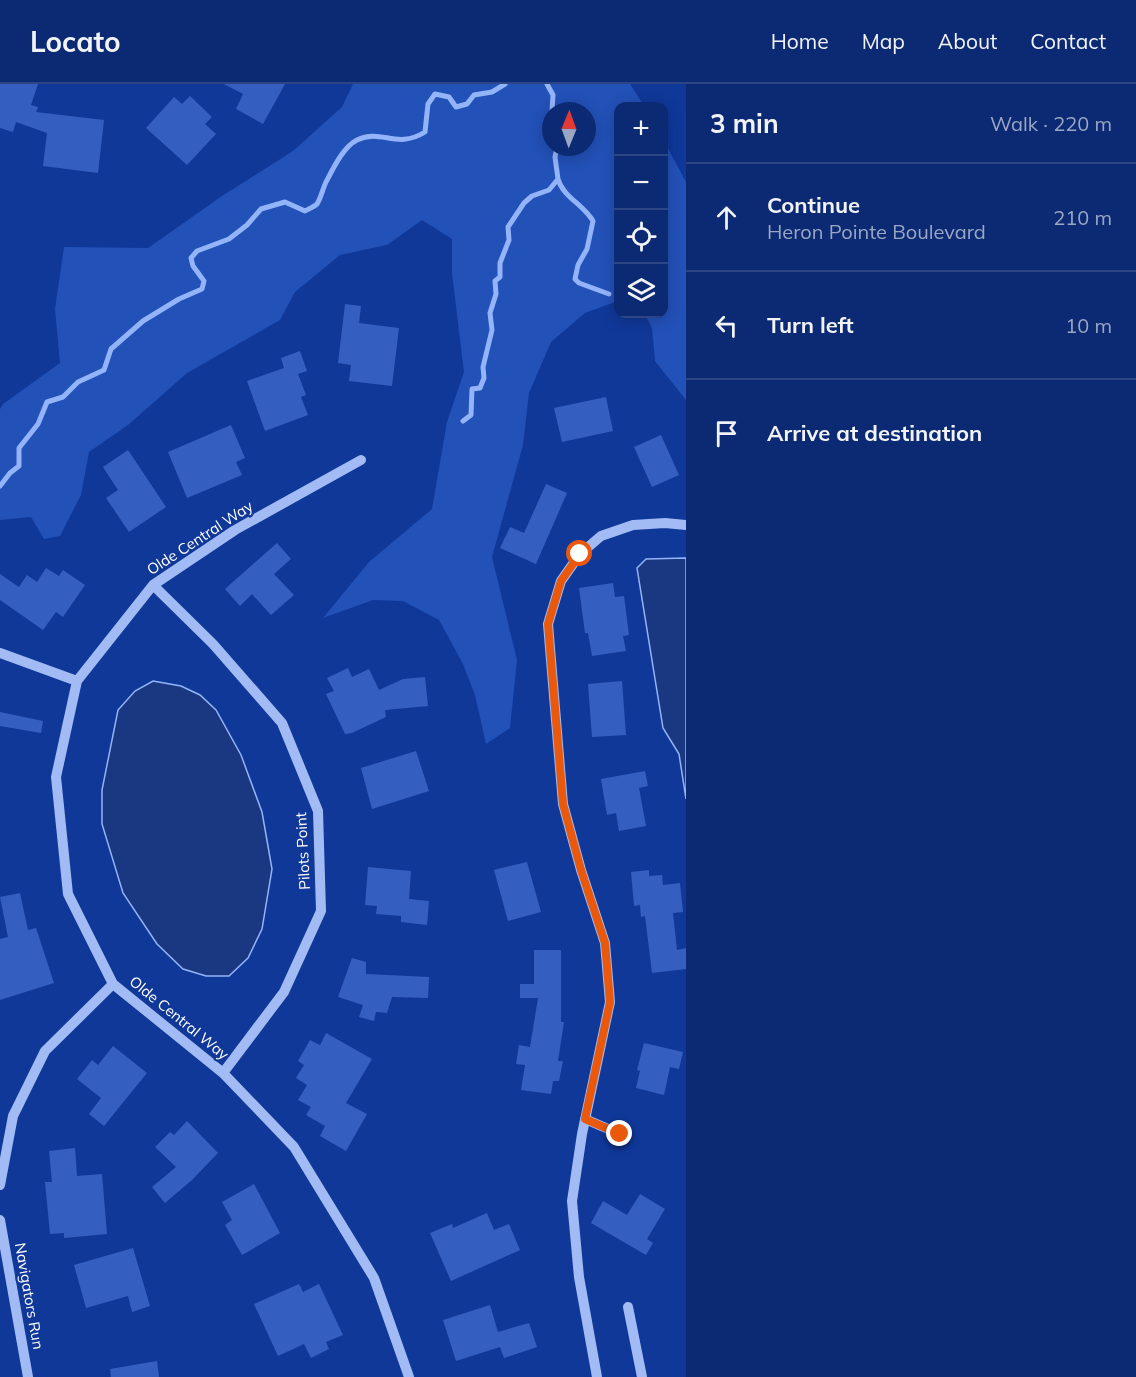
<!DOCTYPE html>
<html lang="en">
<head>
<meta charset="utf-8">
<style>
  body { margin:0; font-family:Mulish,sans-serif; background:#1a367b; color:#f1f3f6 }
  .controls { position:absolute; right:18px; top:18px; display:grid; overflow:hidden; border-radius:12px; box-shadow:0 3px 15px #0003 }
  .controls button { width:54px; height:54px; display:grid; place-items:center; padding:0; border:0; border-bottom:2px solid #2c4685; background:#0c2a73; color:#f1f3f6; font:30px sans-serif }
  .compass { position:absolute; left:542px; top:18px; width:54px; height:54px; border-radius:50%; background:#0c2a73; box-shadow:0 3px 15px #0003; rotate:1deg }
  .stop { position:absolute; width:18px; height:18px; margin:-14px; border:4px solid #ea580c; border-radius:50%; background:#fff }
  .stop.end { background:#ea580c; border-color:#fff; box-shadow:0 2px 6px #0008 }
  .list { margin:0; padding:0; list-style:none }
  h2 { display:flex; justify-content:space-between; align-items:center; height:78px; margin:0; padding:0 24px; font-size:26px }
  h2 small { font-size:20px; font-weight:400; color:#9aa7c4 }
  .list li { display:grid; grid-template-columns:39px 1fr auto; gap:18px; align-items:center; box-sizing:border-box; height:108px; padding:0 24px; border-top:2px solid #2c4685 }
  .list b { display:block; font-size:22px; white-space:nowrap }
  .list p { margin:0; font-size:20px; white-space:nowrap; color:#9aa7c4 }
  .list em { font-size:20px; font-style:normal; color:#9aa7c4 }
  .icon { flex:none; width:33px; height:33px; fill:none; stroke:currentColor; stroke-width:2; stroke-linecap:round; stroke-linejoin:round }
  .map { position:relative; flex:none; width:686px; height:1293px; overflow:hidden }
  header { display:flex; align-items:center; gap:36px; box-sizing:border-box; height:84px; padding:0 30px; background:#0c2a73; border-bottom:2px solid #2c4685 }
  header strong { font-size:28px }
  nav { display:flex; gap:33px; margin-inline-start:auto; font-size:21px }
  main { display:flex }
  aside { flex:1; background:#0c2a73 }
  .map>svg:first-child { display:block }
  .green { fill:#2251b8; fill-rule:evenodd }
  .water { fill:#1a3882; stroke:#93b4f8; stroke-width:1.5 }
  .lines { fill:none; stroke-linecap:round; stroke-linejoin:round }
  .stream { stroke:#93b4f8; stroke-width:5 }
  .building { fill:#345fc0 }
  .minor { stroke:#a2bbf4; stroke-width:10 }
  .route { stroke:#ea580c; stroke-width:8 }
  .labels { text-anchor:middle; stroke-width:4.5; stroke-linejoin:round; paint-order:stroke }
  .street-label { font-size:15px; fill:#fff; stroke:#103899 }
</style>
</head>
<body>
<header>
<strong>Locato</strong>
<nav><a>Home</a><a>Map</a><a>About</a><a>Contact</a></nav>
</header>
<main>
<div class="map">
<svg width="686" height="1293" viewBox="0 0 686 1293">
  <rect width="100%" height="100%" fill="#103899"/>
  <path class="green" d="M353 0H630L644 22H618V217L585 229 551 258 529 309 523 361 492 473 517 576 510 644 486 660 475 611 463 580 439 536 403 517 373 516 323 534 369 478 432 425 447 338 464 288 452 189V155L422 136 387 161 340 171 295 208 280 236 187 289 128 341 89 368 81 411 60 452 44 455 31 433 0 436V325L3 320 60 279 55 225 64 163 148 164 222 112 293 67 342 23ZM551 27H587V63H551Z
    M664 57 686 98V316L655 277 652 244 645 230H664Z"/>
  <path class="water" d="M686 474V715L679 670 663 644 637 484 646 475Z
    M153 597 181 602 200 611 216 626 241 671 262 728 272 785 262 845 248 874 229 892H206L183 885 157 860 123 809 102 740V706L118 626 135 607Z"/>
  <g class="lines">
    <path class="stream" d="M547 0 553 11 552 27
      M558 95C563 113 583 120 593 137L587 165 578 181 575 195 579 199 609 210
      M463 337 471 331 472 305 480 304 484 294 483 283 492 246 490 229 496 210 495 197 500 193V179L509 156 508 143 524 119 532 112 549 106 558 95 555 73 557 63
      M0 402 10 389 19 382V364L38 340 47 318 63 313 78 298 104 286 111 265 143 237 179 215 202 205 204 197 193 182 191 174 197 167 229 155 247 141 261 125 285 118 305 127C308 125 314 123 317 120 321 114 323 104 326 98 333 85 343 63 357 56 382 44 396 66 425 48L428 20 435 10 449 13 456 23 467 20 474 11 492 8 505 0"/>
  </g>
  <path class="building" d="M0 0H38L31 21 38 23 36 28 104 36 98 89 43 82 47 49 16 38 13 48 0 44Z
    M224 0H285L263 40 236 25 243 10Z
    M190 12 212 33 205 40 216 50 187 81 146 44 174 13 182 20Z
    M345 220 361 222 359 239 399 244 392 302 349 297 351 281 338 279Z
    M300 267 307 287 298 290 306 311 301 313 308 331 265 347 247 297 284 284 281 274Z
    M606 313 613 347 562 358 554 324Z
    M231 341 245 374 236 378 242 391 187 414 168 368Z
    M661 351 679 391 652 403 634 363Z
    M128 366 166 423 129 448 106 414 118 406 103 383Z
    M546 400 567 409 536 480 500 464 510 443 524 449Z
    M277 459 291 475 274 490 294 511 271 531 252 510 240 522 225 505Z
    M46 484 59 492 63 486 85 501 63 533 56 528 43 546 0 516V490L19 503 27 491 37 498Z
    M613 499 615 513 624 512 629 551 623 552 626 567 592 572 588 549H585L579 504Z
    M348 584 352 593 369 585 379 606 403 595 425 593 428 622 385 626 386 633 352 649 345 650 326 610 334 607 327 594Z
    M622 597 626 651 592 653 588 600Z
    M0 628 43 637 41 649 0 642Z
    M416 667 429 707 372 725 361 684Z
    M645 687 648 702 639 704 646 742 619 747 616 729 607 731 601 695Z
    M527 778 541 828 508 837 494 786Z
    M368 783 411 787 409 815 429 817 427 841 401 838V832L376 830 377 822 365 821Z
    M649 786V792L662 791 663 801 680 799 683 828 673 829 677 866 686 864V885L652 889 645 832 641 833 640 821 634 822 631 788Z
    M20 809 28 846 36 844 54 899 0 916V855L8 853 0 813Z
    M534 866H561V938H564L558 977H563L559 997H553L551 1010 521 1006 525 981 516 980 519 961 530 963 538 914H520V900H534Z
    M352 874 366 878V890L429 893 428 914 392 913 387 929 376 928 374 937 359 933 363 921 338 913Z
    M326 949 372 975 346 1019 367 1030 346 1067 320 1052 325 1042 306 1031 311 1023 298 1016 307 1001 296 994 304 981 298 977 310 956 320 961Z
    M644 959 683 968 679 985 670 983 664 1011 636 1004 640 987 637 986Z
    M113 962 147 989 104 1042 89 1030 101 1014 77 995 92 976 98 981Z
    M187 1037 218 1069 192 1096 165 1119 152 1103 176 1083 155 1063 170 1048 174 1051Z
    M75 1064 77 1092 102 1090 107 1150 64 1154V1149L50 1150 45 1098H52L49 1067Z
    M254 1100 280 1149 242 1171 225 1141 232 1136 222 1118Z
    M640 1110 665 1125 647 1155 653 1159 646 1171 591 1139 603 1117 627 1131Z
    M487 1129 494 1146 509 1140 520 1166 451 1197 430 1149 452 1140 453 1144Z
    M133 1164 150 1222 132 1228 128 1212 86 1224 74 1181Z
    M299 1200 303 1208 319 1200 343 1251 326 1258 329 1265 311 1274 304 1260 278 1272 254 1220Z
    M490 1221 498 1248 529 1239 537 1263 504 1274 500 1263 456 1277 443 1236Z
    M157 1277 159 1293H111L110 1285Z"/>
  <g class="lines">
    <path class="minor" d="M361 376 235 446 153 501 77 597 56 693 68 810 113 900 223 989 294 1063 374 1194 409 1293
      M153 501 213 560 282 639 318 727 321 827 284 908 223 989
      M0 569 77 597
      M585 1035 620 1050
      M0 1101 13 1032 45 967 113 900
      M0 1136 28 1293
      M628 1223 642 1293
      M597 1293 579 1193 572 1117 582 1050 610 918 605 859 581 786 563 720 548 540 561 497 580 470 601 452 633 441 665 439 686 441"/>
  </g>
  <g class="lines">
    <path class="route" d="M580 470 561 497 548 540 563 720 581 786 605 859 610 918 585 1035 620 1050"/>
  </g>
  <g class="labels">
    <g class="street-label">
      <text transform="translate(200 454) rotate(-33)" y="5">Olde Central Way</text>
      <text transform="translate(303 767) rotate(-93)" y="5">Pilots Point</text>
      <text transform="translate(179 934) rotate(39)" y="5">Olde Central Way</text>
      <text transform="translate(29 1212) rotate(80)" y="5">Navigators Run</text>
    </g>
  </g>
</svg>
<div class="controls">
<button>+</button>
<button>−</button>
<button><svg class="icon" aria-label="locate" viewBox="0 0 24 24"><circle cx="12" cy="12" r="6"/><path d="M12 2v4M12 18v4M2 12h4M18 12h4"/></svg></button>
<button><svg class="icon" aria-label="layers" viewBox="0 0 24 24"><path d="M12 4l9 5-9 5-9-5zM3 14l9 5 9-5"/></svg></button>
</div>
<svg class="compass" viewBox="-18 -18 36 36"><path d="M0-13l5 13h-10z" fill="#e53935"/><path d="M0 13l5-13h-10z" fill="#9aa7c4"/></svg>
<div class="stop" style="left:580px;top:470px"></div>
<div class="stop end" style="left:620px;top:1050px"></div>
</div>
<aside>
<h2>3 min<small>Walk · 220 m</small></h2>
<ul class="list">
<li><svg class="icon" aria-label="ahead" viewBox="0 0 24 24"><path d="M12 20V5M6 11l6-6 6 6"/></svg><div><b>Continue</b><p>Heron Pointe Boulevard</p></div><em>210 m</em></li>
<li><svg class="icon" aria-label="left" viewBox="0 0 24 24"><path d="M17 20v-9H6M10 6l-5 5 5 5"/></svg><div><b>Turn left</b></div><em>10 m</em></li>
<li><svg class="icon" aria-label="arrive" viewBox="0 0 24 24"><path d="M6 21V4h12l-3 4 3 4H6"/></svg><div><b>Arrive at destination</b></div></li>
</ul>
</aside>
</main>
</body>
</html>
